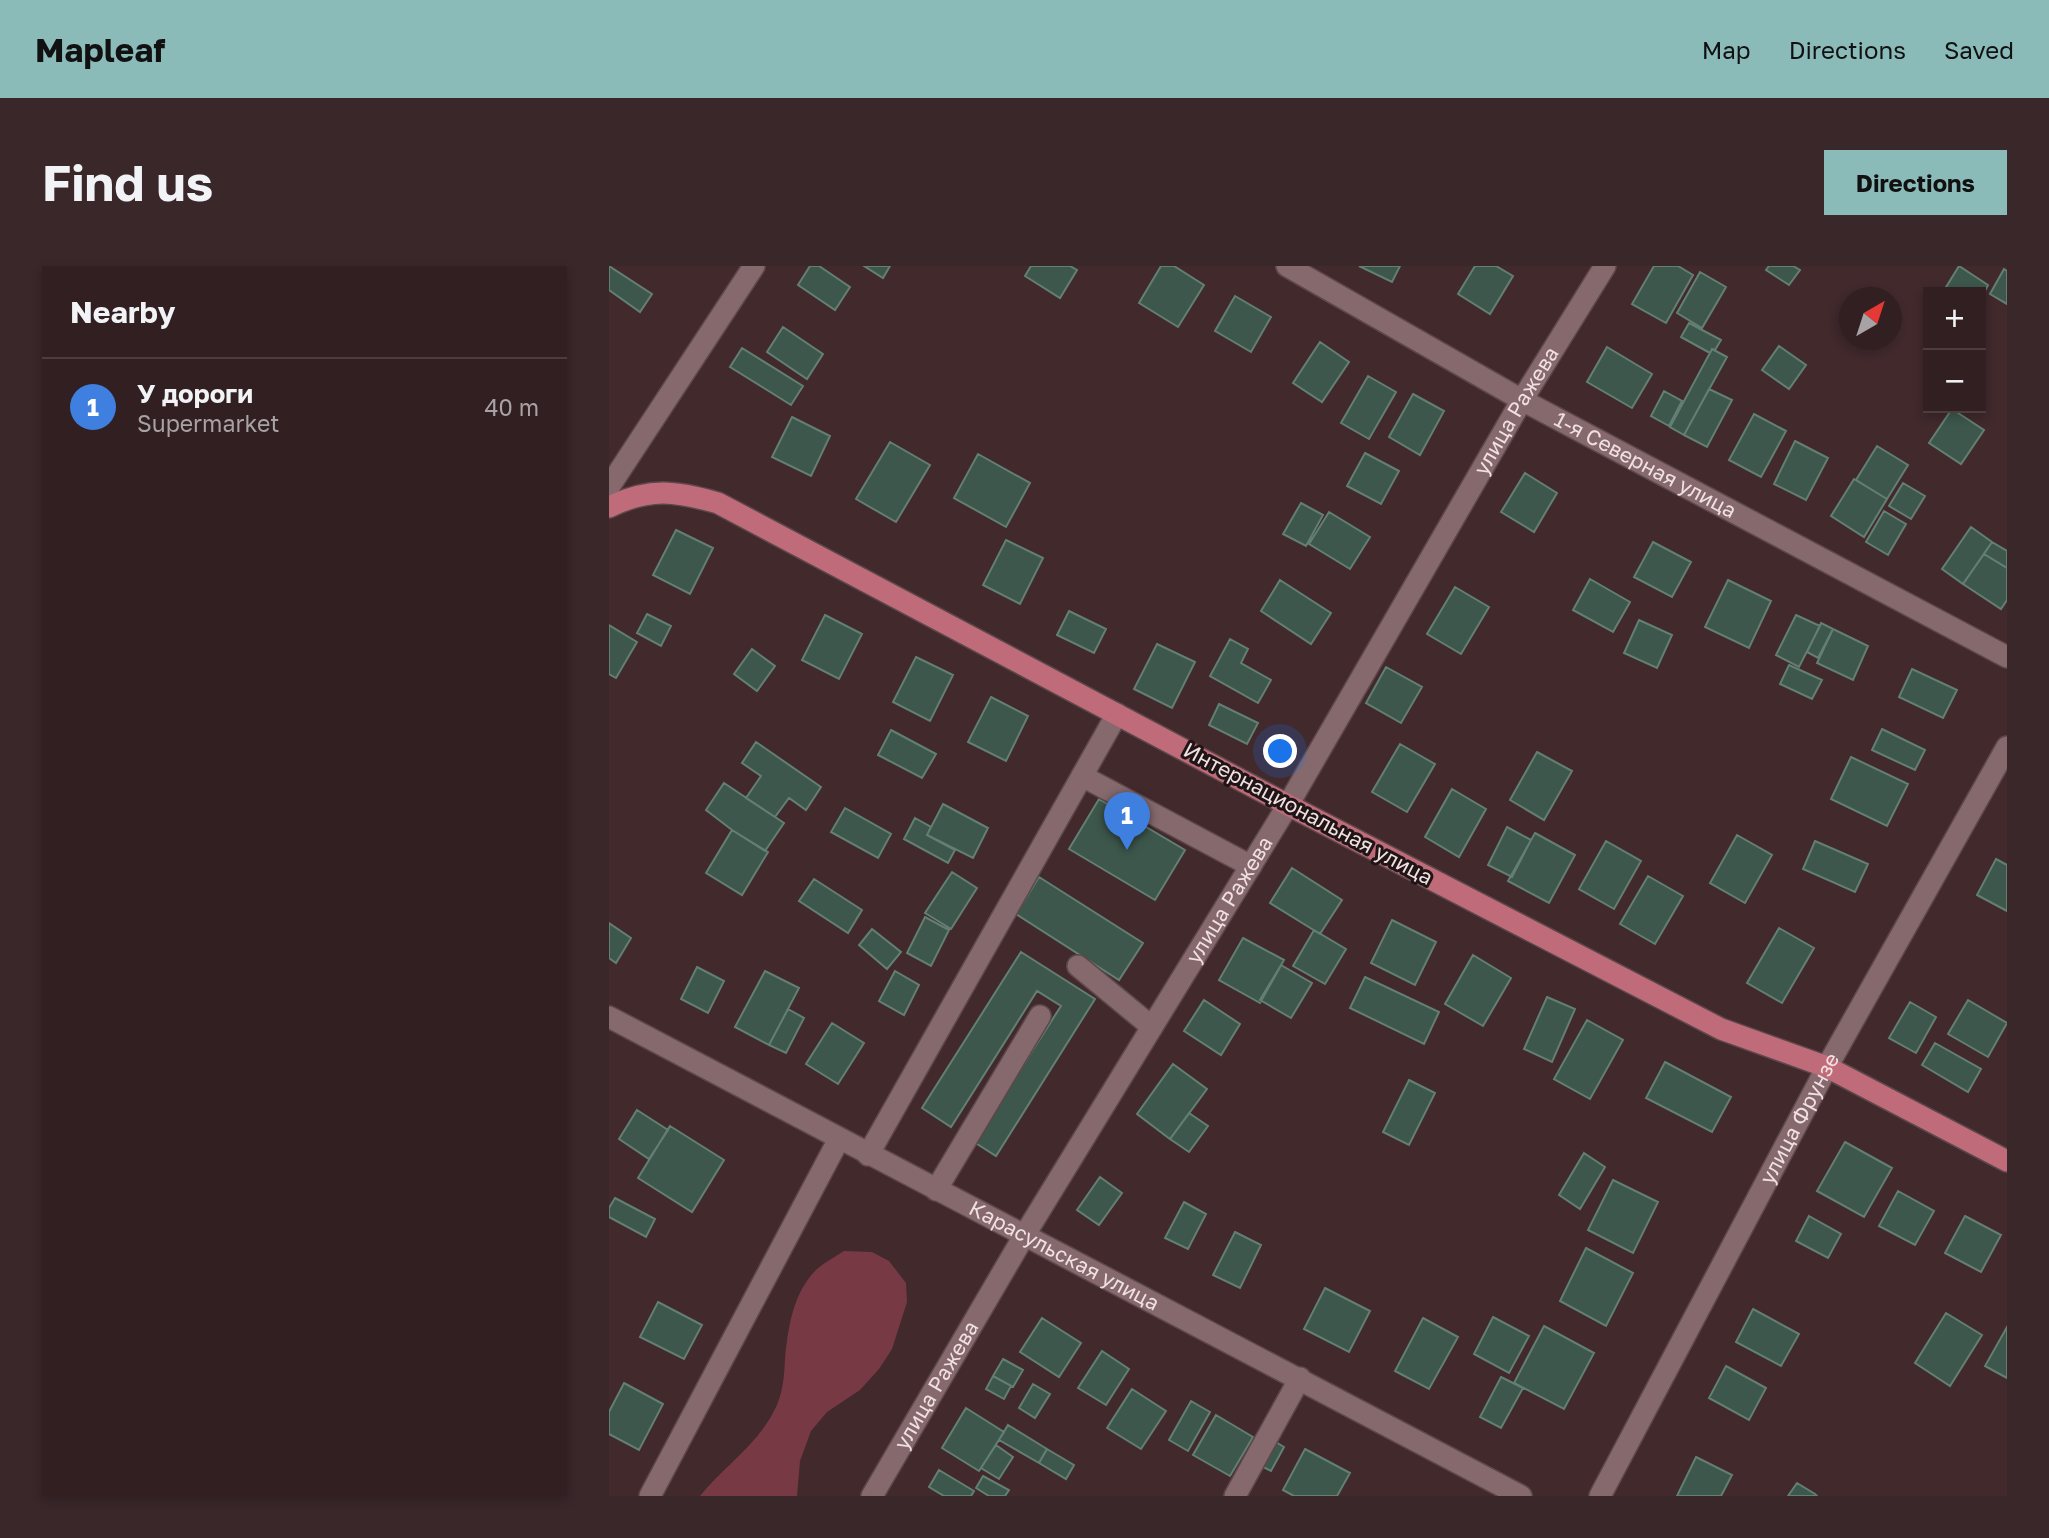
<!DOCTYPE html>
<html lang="en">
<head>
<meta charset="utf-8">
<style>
  body { margin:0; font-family:"Golos Text",sans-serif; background:#39272a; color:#f1f3f6 }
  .controls { position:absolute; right:21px; top:21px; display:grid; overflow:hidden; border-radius:0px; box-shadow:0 4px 10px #0003 }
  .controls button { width:63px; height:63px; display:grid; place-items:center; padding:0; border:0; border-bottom:2px solid #4c3d3f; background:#311f21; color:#f1f3f6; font:35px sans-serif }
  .compass { position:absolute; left:1230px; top:21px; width:63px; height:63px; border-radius:50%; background:#311f21; box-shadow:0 4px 10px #0003; rotate:39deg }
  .you { position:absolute; left:672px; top:486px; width:24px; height:24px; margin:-18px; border:5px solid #fff; border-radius:50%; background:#1a73e8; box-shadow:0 0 0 10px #1a73e833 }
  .badge { display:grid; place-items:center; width:46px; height:46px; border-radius:50%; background:#8bbbb9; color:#fff; font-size:23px; font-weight:700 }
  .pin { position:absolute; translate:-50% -58px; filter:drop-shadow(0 2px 4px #0008) }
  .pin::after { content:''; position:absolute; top:37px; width:24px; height:21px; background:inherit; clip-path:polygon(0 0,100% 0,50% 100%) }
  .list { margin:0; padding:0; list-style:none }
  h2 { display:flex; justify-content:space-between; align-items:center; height:91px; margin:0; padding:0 28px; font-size:30px }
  h2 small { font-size:23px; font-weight:400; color:#a8a2a5 }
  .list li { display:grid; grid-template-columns:46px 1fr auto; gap:21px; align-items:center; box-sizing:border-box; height:98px; padding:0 28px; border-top:2px solid #4c3d3f }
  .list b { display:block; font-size:26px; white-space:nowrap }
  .list p { margin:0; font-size:23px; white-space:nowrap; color:#a8a2a5 }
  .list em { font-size:23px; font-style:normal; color:#a8a2a5 }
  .map { position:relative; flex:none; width:1398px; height:1230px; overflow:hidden; border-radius:0px }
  header { display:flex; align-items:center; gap:42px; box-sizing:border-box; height:98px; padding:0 35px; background:#8bbbb9; color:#111 }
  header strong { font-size:33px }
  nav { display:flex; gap:38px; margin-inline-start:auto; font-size:24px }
  .intro { display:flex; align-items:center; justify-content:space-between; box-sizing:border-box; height:168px; padding:0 42px }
  h1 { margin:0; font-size:49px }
  .button { padding:18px 32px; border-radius:0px; background:#8bbbb9; color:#111; font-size:24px; font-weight:700 }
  main { display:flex; gap:42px; padding:0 42px }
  aside { flex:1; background:#311f21; border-radius:0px; box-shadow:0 4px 10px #0003 }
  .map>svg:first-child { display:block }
  .green { fill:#773a44 }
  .building { fill:#3d574c; stroke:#637f73; stroke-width:2 }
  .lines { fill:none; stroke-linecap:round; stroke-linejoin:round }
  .minor-casing { stroke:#5c474a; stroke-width:24 }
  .major-casing { stroke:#5c474a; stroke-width:24 }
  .minor { stroke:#85696c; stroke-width:21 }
  .major { stroke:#c06b7a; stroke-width:21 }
  .labels { text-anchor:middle; stroke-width:6; stroke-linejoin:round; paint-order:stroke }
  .street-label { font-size:21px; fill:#f1e0e2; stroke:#201516 }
</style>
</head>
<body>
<header>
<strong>Mapleaf</strong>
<nav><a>Map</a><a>Directions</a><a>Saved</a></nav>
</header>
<div class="intro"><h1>Find us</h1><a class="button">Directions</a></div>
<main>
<aside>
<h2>Nearby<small></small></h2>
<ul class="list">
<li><span class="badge" style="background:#3f7fe0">1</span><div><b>У дороги</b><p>Supermarket</p></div><em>40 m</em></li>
</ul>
</aside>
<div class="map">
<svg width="1398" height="1230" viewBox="0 0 1398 1230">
  <rect width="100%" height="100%" fill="#41292c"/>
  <path class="green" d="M235 985 263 986 280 995 297 1017 298 1036 283 1083 270 1103 251 1124 218 1146 202 1165 191 1195 188 1230H91C114 1201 148 1179 165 1145 174 1128 175 1112 176 1093 179 1062 184 1026 208 1003 216 996 226 991 235 985Z"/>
  <path class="building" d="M0 0 43 28 31 46 0 24Z
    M201 0H210L241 21 226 44 189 19Z
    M255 0H281L274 12Z
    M422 0H461L468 4 451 32 416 10Z
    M552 0H565L595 19 569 61 530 37Z
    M750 0H791L783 16Z
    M866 0H887L904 10 881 48 849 28Z
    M1045 0H1069L1084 9 1057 57 1023 38Z
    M1160 0H1184L1191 4 1180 19 1157 4Z
    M1350 0 1379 19 1372 32V26H1334Z
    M1395 3 1398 5V38L1381 28Z
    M1091 6 1117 21 1093 62 1068 47Z
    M626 30 662 51 642 86 606 65Z
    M1080 57 1112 74 1106 84 1103 83 1101 87 1072 71Z
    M174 61 214 88 198 113 158 86Z
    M711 76 740 96 713 136 684 117Z
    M1170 80 1197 99 1180 123 1153 104Z
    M998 81 1043 108 1023 142 978 116Z
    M133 82 194 120 182 139 121 101Z
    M1103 83 1118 91 1075 169 1061 161Z
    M759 110 787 126 760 173 732 157Z
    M1100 123 1123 134 1098 181 1075 169Z
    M1055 125 1073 135 1060 160 1042 150Z
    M804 128 835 145 811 189 780 171Z
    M1343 143 1375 164 1352 198 1320 177Z
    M1145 148 1177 165 1152 211 1120 194Z
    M183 151 221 170 202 210 163 191Z
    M1186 175 1219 192 1197 234 1165 218Z
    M281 176 321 199 287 256 247 233Z
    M1268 180 1299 199 1278 233 1247 214Z
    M756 187 790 205 772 238 738 220Z
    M369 188 421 217 397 261 345 232Z
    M916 207 948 227 925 266 892 246Z
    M1245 213 1278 233 1255 271 1222 250Z
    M1294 217 1316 230 1302 253 1280 240Z
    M692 237 714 249 697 280 674 268Z
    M1275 245 1297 258 1279 289 1257 276Z
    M720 246 761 271 741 303 700 278Z
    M1362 261 1383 276 1354 318 1333 303Z
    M67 264 104 282 81 328 44 309Z
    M397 274 434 292 411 338 374 319Z
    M1044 276 1082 296 1063 331 1025 311Z
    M1383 276 1398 285V302L1375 288Z
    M1375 288 1398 302V334L1392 343 1354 318Z
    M981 313 1021 336 1004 366 964 344Z
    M671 314 722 347 702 378 652 345Z
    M1119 314 1162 335 1140 382 1096 361Z
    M846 321 880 341 852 388 818 368Z
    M460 345 497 363 485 387 448 369Z
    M38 348 62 360 52 380 28 367Z
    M216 349 253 368 230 413 193 394Z
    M1187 349 1211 360 1190 401 1167 389Z
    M1030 354 1063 369 1048 402 1015 387Z
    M1212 357 1224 363 1209 392 1198 386Z
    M0 359 28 376 7 412 0 408Z
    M1224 363 1259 380 1244 414 1208 397Z
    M621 373 639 383 632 397 662 414 649 437 601 410Z
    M548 378 586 396 563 442 525 423Z
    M143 383 166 400 148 425 125 408Z
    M307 391 344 409 321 455 284 436Z
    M1180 399 1213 414 1203 433 1171 418Z
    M777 401 813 421 792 457 757 437Z
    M1303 403 1348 424 1334 452 1290 431Z
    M382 431 419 450 397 495 359 476Z
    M610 438 649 457 638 478 600 459Z
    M1273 463 1316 484 1306 504 1263 484Z
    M282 464 327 488 313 512 269 489Z
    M147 476 212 521 197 544 180 532 166 551 137 532 152 510 133 497Z
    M791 478 826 498 798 546 763 526Z
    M928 486 963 505 935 554 901 534Z
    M1242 491 1299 518 1278 560 1222 533Z
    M115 517 175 557 156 585 123 564 97 544Z
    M843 523 877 543 850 591 816 571Z
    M490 533 576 584 546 634 460 583Z
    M334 538 379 562 364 592 318 569Z
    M236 542 282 568 269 592 222 566Z
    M306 552 322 561 318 569 346 584 339 597 295 573Z
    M898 561 922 574 903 611 879 599Z
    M123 564 159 586 133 629 97 607Z
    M926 567 966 589 940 637 899 615Z
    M1128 569 1163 589 1136 637 1101 617Z
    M997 575 1032 595 1005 643 970 623Z
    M1206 575 1259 598 1246 626 1194 603Z
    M1387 593 1398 599V645L1368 629Z
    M683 602 733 634 711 668 661 637Z
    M343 606 368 622 342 663 316 647Z
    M1039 610 1074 630 1046 678 1011 658Z
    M430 611 534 677 510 714 407 648Z
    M205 613 253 644 239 667 190 635Z
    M316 651 340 664 322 700 298 687Z
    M783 654 827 676 806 719 762 697Z
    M0 657 22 672 7 697 0 692Z
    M1170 662 1205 682 1173 737 1138 717Z
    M263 663 292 686 278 703 250 679Z
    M705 664 737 683 716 718 684 700Z
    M634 672 675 694 651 737 610 714Z
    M412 686 486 733 387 890 365 876 452 740 428 725 342 861 313 842Z
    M864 689 902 712 874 760 836 738Z
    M672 699 703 717 682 752 651 734Z
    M88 701 115 715 99 747 72 733Z
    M156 705 190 722 160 779 126 761Z
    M286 705 310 719 295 749 270 735Z
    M756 711 830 746 815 778 741 742Z
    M938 731 966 743 943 796 915 783Z
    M595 734 631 758 612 789 575 765Z
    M1359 734 1398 757 1379 791 1339 768Z
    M1301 736 1327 751 1307 787 1280 772Z
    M179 743 195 752 177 787 160 779Z
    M978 754 1014 774 981 833 945 813Z
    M223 757 255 777 229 818 197 798Z
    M1326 777 1372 803 1359 826 1313 799Z
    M1056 796 1122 831 1103 866 1037 832Z
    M564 798 598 823 561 873 528 848Z
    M800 814 826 827 800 879 774 866Z
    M28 844 59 864 40 893 10 873Z
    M580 847 599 860 580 886 561 873Z
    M61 860 115 894 83 946 29 912Z
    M1236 876 1283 902 1255 951 1208 925Z
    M975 887 996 901 971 943 950 929Z
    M491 911 513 927 490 959 468 944Z
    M1004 914 1049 936 1024 987 979 964Z
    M1289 925 1325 945 1306 979 1270 960Z
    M6 932 46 953 37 971 0 951V942Z
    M575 936 597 948 579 983 556 972Z
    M1200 950 1232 968 1219 992 1187 975Z
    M1356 950 1392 969 1372 1006 1336 987Z
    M626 966 652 979 631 1022 604 1009Z
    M977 982 1024 1007 997 1060 951 1035Z
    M716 1022 761 1045 740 1086 695 1063Z
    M49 1036 93 1059 75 1093 31 1071Z
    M1144 1043 1190 1068 1172 1100 1127 1076Z
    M1337 1047 1373 1069 1341 1120 1306 1097Z
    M884 1051 920 1070 900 1107 865 1088Z
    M433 1052 472 1077 450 1111 411 1086Z
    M814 1052 849 1071 820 1123 786 1105Z
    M935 1060 985 1087 955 1143 905 1117Z
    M1398 1061V1112L1376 1100Z
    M493 1085 520 1103 497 1139 469 1122Z
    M394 1093 414 1104 404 1121 384 1110Z
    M1117 1100 1157 1122 1140 1154 1100 1132Z
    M384 1110 402 1120 395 1133 377 1123Z
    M892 1111 914 1122 892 1162 871 1151Z
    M15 1117 54 1138 30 1184 0 1168V1146Z
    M424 1118 441 1128 426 1152 410 1142Z
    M523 1123 557 1145 532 1183 498 1162Z
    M582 1135 601 1146 579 1185 560 1174Z
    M357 1142 395 1166 370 1205 333 1182Z
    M607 1149 644 1171 621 1210 584 1189Z
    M399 1159 438 1183 430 1197 390 1174Z
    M662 1173 675 1181 662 1205 648 1198Z
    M387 1179 404 1191 390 1213 372 1202Z
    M438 1183 465 1199 457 1213 430 1197Z
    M696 1183 741 1207 728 1230H685L674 1224Z
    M1087 1191 1123 1209 1112 1230H1068Z
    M330 1204 365 1225 362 1230H335L320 1221Z
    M374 1210 400 1224 396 1230H380L367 1222Z
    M1188 1217 1206 1228 1208 1230H1179Z"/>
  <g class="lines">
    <g class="minor-casing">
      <g id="minor">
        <path id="s1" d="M678 0 913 134 1398 391"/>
        <path d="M0 221 145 0"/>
        <path d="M473 510 642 600"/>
        <path d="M469 700 543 761"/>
        <path id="s2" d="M0 751 912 1230"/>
        <path d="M259 889 508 448"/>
        <path d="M327 924 431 750"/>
        <path d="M41 1230 230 873"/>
        <path id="s3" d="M263 1230 415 970 679 539 913 134 996 0"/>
        <path d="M626 1230 691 1112"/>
        <path id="s4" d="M991 1230 1218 801 1398 481"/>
      </g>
    </g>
    <g class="major-casing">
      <path id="major" d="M0 241C41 221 67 225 109 237L679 539 1112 763 1218 801 1398 895"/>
    </g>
    <use href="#minor" class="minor"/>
    <use href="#major" class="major"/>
  </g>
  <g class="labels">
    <g class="street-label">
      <text dy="7" stroke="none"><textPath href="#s3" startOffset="1262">улица Ражева</textPath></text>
      <text dy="7" stroke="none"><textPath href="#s1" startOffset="410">1-я Северная улица</textPath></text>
      <text transform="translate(699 548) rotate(28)" y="7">Интернациональная улица</text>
      <text dy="7" stroke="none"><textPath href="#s3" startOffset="695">улица Ражева</textPath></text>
      <text dy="7" stroke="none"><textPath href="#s4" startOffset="427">улица Фрунзе</textPath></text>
      <text dy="7" stroke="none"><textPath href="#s2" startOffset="514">Карасульская улица</textPath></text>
      <text dy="7" stroke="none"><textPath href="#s3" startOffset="128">улица Ражева</textPath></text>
    </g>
  </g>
</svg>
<div class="controls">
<button>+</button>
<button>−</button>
</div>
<svg class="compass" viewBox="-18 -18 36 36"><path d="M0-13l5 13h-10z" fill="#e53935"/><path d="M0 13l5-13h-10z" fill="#a8a2a5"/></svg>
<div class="you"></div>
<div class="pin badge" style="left:518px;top:584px;background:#3f7fe0">1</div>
</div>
</main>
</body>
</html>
